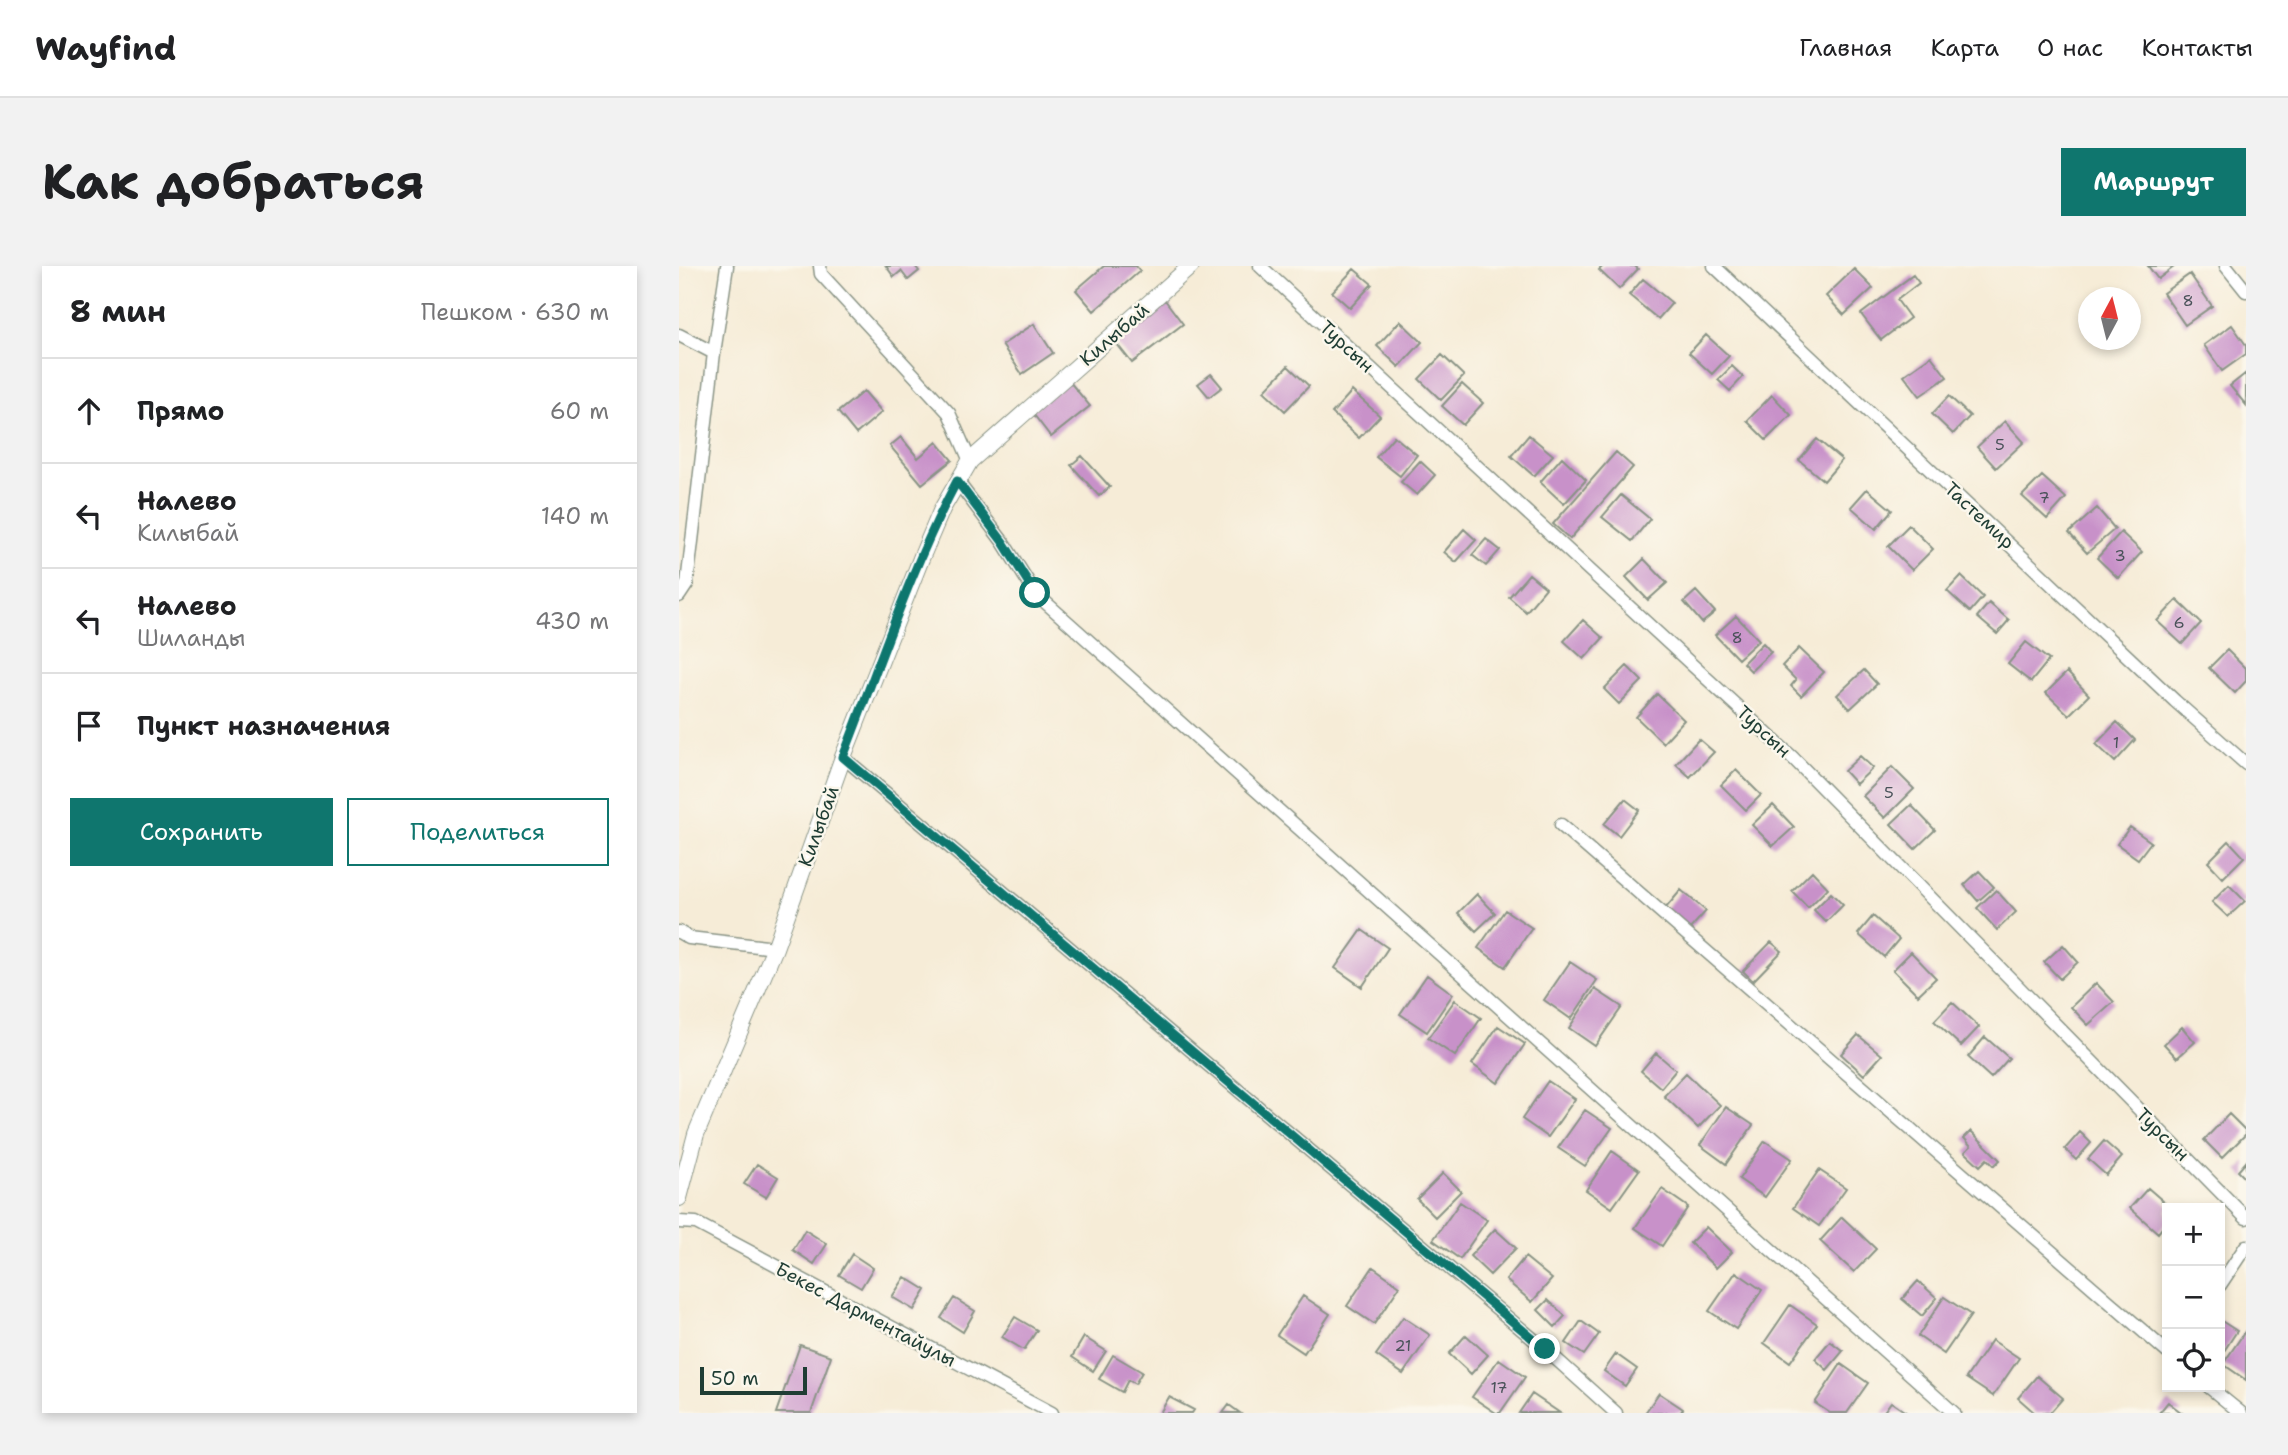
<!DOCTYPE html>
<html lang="ru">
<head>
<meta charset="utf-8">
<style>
  body { margin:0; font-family:"Shantell Sans",sans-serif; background:#f2f2f2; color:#202124 }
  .controls { position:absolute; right:21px; bottom:21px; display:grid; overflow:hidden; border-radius:0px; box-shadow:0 4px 10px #0003 }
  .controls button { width:63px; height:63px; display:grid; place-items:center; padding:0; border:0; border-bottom:2px solid #e0e0e0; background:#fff; color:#202124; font:35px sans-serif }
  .compass { position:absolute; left:1399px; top:21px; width:63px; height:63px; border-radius:50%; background:#fff; box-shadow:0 4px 10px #0003; rotate:7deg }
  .scale { position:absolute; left:21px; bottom:18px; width:107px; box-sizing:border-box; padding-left:7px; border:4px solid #1f3d34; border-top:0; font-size:19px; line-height:24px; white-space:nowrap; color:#1f3d34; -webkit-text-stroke:5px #fbf7ec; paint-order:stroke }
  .stop { position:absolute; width:21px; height:21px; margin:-16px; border:5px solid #0f766e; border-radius:50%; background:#fff }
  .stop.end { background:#0f766e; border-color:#fff; box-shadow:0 2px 7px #0008 }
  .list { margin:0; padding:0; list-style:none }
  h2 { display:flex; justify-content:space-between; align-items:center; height:91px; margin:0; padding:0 28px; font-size:30px }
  h2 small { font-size:23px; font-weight:400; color:#757577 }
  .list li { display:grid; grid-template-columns:46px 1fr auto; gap:21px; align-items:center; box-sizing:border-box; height:105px; padding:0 28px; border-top:2px solid #e0e0e0 }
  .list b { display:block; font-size:26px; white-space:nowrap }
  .list p { margin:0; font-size:23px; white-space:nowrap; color:#757577 }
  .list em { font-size:23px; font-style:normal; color:#757577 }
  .actions { display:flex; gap:14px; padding:21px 28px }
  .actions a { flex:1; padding:16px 0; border:2px solid #0f766e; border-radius:0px; text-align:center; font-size:24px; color:#0f766e }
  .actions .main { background:#0f766e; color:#fff }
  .icon { flex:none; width:38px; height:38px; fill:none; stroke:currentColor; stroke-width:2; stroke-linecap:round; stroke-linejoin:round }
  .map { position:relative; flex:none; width:1567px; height:1147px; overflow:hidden; border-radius:0px }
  header { display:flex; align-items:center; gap:42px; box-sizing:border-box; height:98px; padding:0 35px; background:#fff; border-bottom:2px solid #e0e0e0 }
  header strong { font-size:33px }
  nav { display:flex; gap:38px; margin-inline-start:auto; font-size:24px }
  .intro { display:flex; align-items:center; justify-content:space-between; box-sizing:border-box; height:168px; padding:0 42px }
  h1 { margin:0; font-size:49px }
  .button { padding:18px 32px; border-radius:0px; background:#0f766e; color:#fff; font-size:24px; font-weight:700 }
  main { display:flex; gap:42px; padding:0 42px }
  aside { flex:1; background:#fff; border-radius:0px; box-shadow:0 4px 10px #0003 }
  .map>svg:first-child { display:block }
  .building { fill:#c891c9 }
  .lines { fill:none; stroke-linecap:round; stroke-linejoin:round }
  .minor-casing { stroke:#8a9486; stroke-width:15 }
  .tertiary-casing { stroke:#8a9486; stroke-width:18 }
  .minor { stroke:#fff; stroke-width:12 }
  .tertiary { stroke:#fff; stroke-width:16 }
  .route { stroke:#0f766e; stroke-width:9 }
  .labels { text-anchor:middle; stroke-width:5; stroke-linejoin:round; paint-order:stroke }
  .number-label { font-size:16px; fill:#495259 }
  .street-label { font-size:19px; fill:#1f3d34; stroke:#fbf7ec }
</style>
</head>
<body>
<header>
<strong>Wayfind</strong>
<nav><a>Главная</a><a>Карта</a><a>О нас</a><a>Контакты</a></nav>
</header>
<div class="intro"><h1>Как добраться</h1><a class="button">Маршрут</a></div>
<main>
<aside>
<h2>8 мин<small>Пешком · 630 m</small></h2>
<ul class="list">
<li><svg class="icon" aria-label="ahead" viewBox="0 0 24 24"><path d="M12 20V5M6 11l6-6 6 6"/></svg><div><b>Прямо</b></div><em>60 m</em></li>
<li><svg class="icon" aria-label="left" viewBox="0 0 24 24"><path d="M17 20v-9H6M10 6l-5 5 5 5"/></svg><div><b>Налево</b><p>Килыбай</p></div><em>140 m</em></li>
<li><svg class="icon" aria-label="left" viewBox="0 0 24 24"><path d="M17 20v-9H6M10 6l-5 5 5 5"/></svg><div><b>Налево</b><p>Шиланды</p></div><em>430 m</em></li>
<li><svg class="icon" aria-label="arrive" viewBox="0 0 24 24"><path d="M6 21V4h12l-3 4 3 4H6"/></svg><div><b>Пункт назначения</b></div></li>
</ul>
<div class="actions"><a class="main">Сохранить</a><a>Поделиться</a></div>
</aside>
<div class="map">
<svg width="1567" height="1147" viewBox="0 0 1567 1147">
  <rect width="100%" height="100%" fill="#fbf7ec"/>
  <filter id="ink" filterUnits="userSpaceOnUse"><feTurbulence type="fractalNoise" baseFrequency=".0143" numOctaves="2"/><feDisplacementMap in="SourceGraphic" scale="14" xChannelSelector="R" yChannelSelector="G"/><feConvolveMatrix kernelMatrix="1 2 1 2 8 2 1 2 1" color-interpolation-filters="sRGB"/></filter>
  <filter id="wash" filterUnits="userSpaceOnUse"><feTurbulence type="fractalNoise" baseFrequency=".00686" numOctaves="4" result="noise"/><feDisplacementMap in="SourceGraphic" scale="28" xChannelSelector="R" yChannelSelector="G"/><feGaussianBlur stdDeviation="1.57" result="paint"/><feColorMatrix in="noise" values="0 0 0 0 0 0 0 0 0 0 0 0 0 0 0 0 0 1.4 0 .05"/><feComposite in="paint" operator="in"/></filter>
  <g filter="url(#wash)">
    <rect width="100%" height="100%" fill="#f6ecd7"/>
    <g id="blocks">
      <path class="building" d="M207 0H236L240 5 229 14 222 5 215 11Z
        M425 0H457L461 5 415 45 397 24Z
        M924 0H956L959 3 940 23 920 4Z
        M1469 0H1496L1479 13Z
        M675 3 693 18 671 42 653 26Z
        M1175 3 1194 22 1165 49 1147 30Z
        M1511 8 1533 40 1506 59 1484 27Z
        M1234 9 1240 17 1218 34 1231 52 1202 74 1182 48Z
        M964 13 993 37 979 53 950 29Z
        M486 34 504 58 453 97 434 73Z
        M721 55 743 76 720 101 698 80Z
        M355 58 374 87 343 108 323 79Z
        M1553 59 1567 79V88L1543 105 1525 79Z
        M1027 69 1050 90 1033 108 1010 87Z
        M763 89 785 110 762 134 740 113Z
        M1252 90 1268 111 1241 130 1225 109Z
        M609 100 630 120 606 145 585 125Z
        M1053 100 1064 111 1051 125 1039 114Z
        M1567 107V139L1551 120Z
        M532 108 543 121 530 131 519 118Z
        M390 115 411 140 372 171 352 145Z
        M783 118 804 137 784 159 763 140Z
        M185 125 203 146 177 168 159 146Z
        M673 125 701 150 680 172 653 147Z
        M1093 129 1112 149 1087 174 1068 155Z
        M1270 130 1291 150 1274 168 1253 148Z
        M1326 155 1345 176 1317 202 1298 181Z
        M850 169 874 189 855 210 832 190Z
        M715 170 738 189 721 210 697 191Z
        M222 171 239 192 258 176 273 194 243 218 211 180Z
        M1138 173 1163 194 1145 215 1120 194Z
        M937 186 954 201 891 273 874 258Z
        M403 190 431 221 420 230 392 199Z
        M883 191 907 214 885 238 861 216Z
        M741 195 756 209 738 229 722 216Z
        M1363 210 1387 232 1368 253 1343 230Z
        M1188 223 1213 244 1197 263 1172 241Z
        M942 229 971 253 953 275 923 251Z
        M1418 242 1436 263 1408 287 1390 267Z
        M1230 259 1254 283 1233 304 1209 280Z
        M785 263 797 274 777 296 765 286Z
        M1442 266 1463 286 1439 312 1418 292Z
        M807 273 821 284 807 300 793 289Z
        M965 293 988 317 969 334 947 311Z
        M850 308 867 322 847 346 830 331Z
        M1282 310 1304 331 1291 346 1268 325Z
        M1017 325 1036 346 1023 357 1005 336Z
        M1498 334 1522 357 1503 378 1478 355Z
        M1310 337 1330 354 1318 368 1298 351Z
        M1057 350 1080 374 1059 393 1036 369Z
        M904 354 924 372 905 393 885 375Z
        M1347 376 1370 394 1352 416 1329 398Z
        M1084 377 1092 386 1072 405 1064 397Z
        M1120 382 1145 406 1122 430 1112 420 1117 414 1103 400Z
        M1548 384 1567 403V415L1556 427 1530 402Z
        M948 400 963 415 940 438 925 423Z
        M1185 404 1198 418 1171 443 1158 429Z
        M1388 406 1410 429 1390 449 1367 427Z
        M978 428 1005 454 984 477 957 451Z
        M1438 456 1456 474 1436 496 1417 478Z
        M1020 473 1035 486 1011 511 997 498Z
        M1181 490 1194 502 1177 518 1165 505Z
        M1213 501 1235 523 1206 552 1184 530Z
        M1057 504 1082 529 1067 544 1042 519Z
        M946 533 960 544 940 570 925 558Z
        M1094 539 1115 561 1094 580 1073 559Z
        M1232 539 1256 564 1236 583 1212 558Z
        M1451 561 1472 576 1459 593 1438 578Z
        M1550 575 1565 591 1544 612 1529 596Z
        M1133 605 1149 622 1129 642 1113 625Z
        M1300 605 1315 621 1299 635 1285 619Z
        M1550 619 1566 635 1549 651 1533 636Z
        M1002 624 1027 645 1010 664 986 643Z
        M1317 624 1337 646 1318 664 1298 642Z
        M1152 627 1164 639 1147 656 1135 644Z
        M798 628 816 647 797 665 779 647Z
        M826 644 853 662 826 701 799 682Z
        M1194 650 1220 673 1205 691 1179 668Z
        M683 664 709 682 683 721 656 702Z
        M1092 676 1103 685 1074 715 1064 705Z
        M1384 679 1399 696 1381 713 1365 696Z
        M1232 686 1257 712 1239 729 1214 704Z
        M891 696 918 714 892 753 865 734Z
        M748 709 774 728 748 766 721 748Z
        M1417 717 1435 736 1409 759 1392 741Z
        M916 723 943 741 916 780 890 762Z
        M776 734 802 752 776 790 749 772Z
        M1273 736 1300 761 1282 780 1255 755Z
        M819 760 846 778 819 817 793 798Z
        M1503 761 1516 776 1498 792 1485 778Z
        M1179 769 1203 789 1185 809 1162 788Z
        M1306 771 1330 792 1312 812 1289 791Z
        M977 787 997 804 982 822 962 805Z
        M1007 807 1041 839 1019 862 985 830Z
        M869 815 896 833 869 871 843 853Z
        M1047 841 1074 859 1047 898 1021 879Z
        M906 844 933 862 906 900 879 882Z
        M1550 848 1567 865V868L1543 892 1525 874Z
        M1292 865 1321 894 1315 900 1308 893 1301 900 1286 886 1292 880 1285 872Z
        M1401 866 1412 877 1397 894 1386 883Z
        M1086 875 1113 893 1086 931 1060 913Z
        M1425 875 1443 891 1427 909 1409 893Z
        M933 885 960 904 933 942 907 924Z
        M1567 896V913L1559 905Z
        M78 898 99 911 87 931 65 918Z
        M1140 904 1167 922 1140 960 1114 942Z
        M764 907 782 925 756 951 738 933Z
        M1469 922 1492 942H1488V956L1479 967 1451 942Z
        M983 923 1009 941 983 980 956 962Z
        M781 936 808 954 781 993 754 974Z
        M1163 951 1197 983 1175 1006 1141 975Z
        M1027 961 1053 986 1037 1002 1011 977Z
        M816 963 837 982 811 1009 791 990Z
        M126 964 148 978 135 998 114 984Z
        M173 988 194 1002 182 1022 160 1009Z
        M846 991 873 1013 853 1036 827 1014Z
        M694 1001 721 1020 695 1058 668 1040Z
        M1057 1006 1083 1024 1057 1063 1030 1045Z
        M226 1011 247 1024 235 1044 213 1031Z
        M1239 1015 1258 1032 1243 1050 1223 1033Z
        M624 1030 651 1048 625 1087 598 1069Z
        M1265 1031 1292 1049 1265 1088 1239 1070Z
        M275 1032 296 1045 284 1066 262 1052Z
        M869 1034 886 1050 876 1061 859 1044Z
        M1111 1039 1138 1058 1111 1096 1085 1077Z
        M336 1051 358 1064 345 1084 323 1071Z
        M724 1051 751 1069 724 1108 697 1089Z
        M1541 1054 1558 1065 1545 1085 1541 1083Z
        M902 1055 920 1068 905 1089 887 1077Z
        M1567 1064V1114L1544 1098Z
        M787 1069 809 1089 792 1108 770 1088Z
        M405 1071 427 1085 414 1105 393 1091Z
        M1313 1074 1340 1092 1314 1130 1287 1112Z
        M1151 1075 1164 1085 1148 1104 1136 1093Z
        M121 1079 152 1090 132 1147H97Z
        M937 1088 958 1103 946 1120 925 1105Z
        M434 1089 463 1106 456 1118 449 1114 443 1126 420 1113Z
        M820 1093 846 1111 821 1147H817L793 1131Z
        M1162 1098 1189 1117 1168 1147H1151L1136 1137Z
        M1358 1110 1384 1132 1371 1147H1356L1339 1132Z
        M980 1127 1004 1143 1001 1147H966Z
        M853 1128 881 1147H840Z
        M490 1131 515 1144 513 1147H481Z
        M1212 1136 1228 1147H1204Z
        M1489 1136 1503 1147H1480Z
        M550 1139 561 1147H544Z"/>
    </g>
  </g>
  <g filter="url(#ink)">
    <use href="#blocks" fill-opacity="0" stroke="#8a9486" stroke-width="2"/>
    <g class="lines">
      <g class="minor-casing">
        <path id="minor" d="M141 0 142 8 270 147 291 195
          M581 0 1114 492 1567 952
          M1035 0 1496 435 1567 498
          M1547 0 1567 25
          M0 69 35 87
          M278 215 324 276 356 327 1275 1147
          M0 330 8 318 35 87 48 0
          M164 491 866 1083 937 1147
          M882 559 1488 1086
          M0 666 10 672 96 682
          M0 956 17 957 373 1147
          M1541 1019 1567 980
          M1530 1121 1562 1147"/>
      </g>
      <g class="tertiary-casing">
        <path id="tertiary" d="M0 932 17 868 96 682 164 491 243 290 263 243 291 195 512 0"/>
      </g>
      <use href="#minor" class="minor"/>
      <use href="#tertiary" class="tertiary"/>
    </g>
  </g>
  <g class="lines" filter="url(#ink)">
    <path class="route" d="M356 327 324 276 278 215C232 301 200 400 164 491L866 1083"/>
  </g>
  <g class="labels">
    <g class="number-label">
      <text x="1509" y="40">8</text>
      <text x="1321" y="184">5</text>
      <text x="1365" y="237">7</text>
      <text x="1441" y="295">3</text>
      <text x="1500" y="362">6</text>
      <text x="1058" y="377">8</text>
      <text x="1437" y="482">1</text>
      <text x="1210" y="532">5</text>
      <text x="724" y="1085">21</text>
      <text x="820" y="1127">17</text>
    </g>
    <g class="street-label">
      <text transform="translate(435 68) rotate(-41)" y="7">Килыбай</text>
      <text transform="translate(668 80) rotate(43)" y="7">Турсын</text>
      <text transform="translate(1301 249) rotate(43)" y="7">Тастемир</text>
      <text transform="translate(1085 465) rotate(43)" y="7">Турсын</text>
      <text transform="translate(139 560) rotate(-70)" y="7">Килыбай</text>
      <text transform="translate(1484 868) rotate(45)" y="7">Турсын</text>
      <text transform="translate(187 1048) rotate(28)" y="7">Бекес Дарментайулы</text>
    </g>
  </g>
</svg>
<div class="controls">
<button>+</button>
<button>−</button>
<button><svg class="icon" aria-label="locate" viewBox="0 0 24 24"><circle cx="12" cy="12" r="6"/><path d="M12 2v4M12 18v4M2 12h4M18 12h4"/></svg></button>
</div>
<svg class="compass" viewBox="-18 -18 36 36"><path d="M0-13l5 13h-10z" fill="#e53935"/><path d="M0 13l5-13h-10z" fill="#757577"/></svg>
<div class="scale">50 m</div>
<div class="stop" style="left:356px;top:327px"></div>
<div class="stop end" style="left:866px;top:1083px"></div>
</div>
</main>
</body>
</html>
